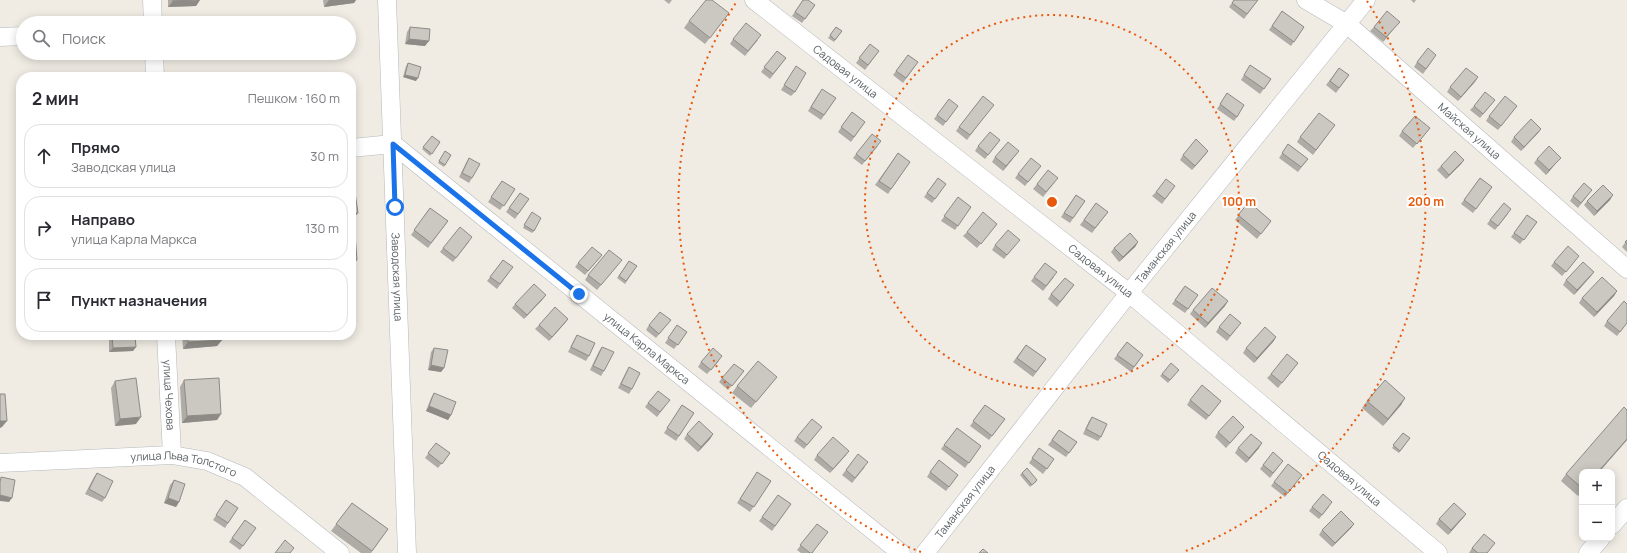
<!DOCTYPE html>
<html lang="ru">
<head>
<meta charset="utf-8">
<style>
  body { margin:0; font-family:Manrope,sans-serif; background:#f7f7f7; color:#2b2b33 }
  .controls { position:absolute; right:12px; bottom:12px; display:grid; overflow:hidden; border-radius:8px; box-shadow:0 2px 10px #0003 }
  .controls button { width:36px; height:36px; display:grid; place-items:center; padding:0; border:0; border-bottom:1px solid #e1e1e2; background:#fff; color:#2b2b33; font:20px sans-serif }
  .stop { position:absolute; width:12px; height:12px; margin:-9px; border:3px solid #1a73e8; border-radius:50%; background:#fff }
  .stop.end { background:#1a73e8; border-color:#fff; box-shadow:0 1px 4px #0008 }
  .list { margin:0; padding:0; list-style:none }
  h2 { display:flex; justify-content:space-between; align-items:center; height:52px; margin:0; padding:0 16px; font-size:17px }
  h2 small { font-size:13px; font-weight:400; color:#7c7c81 }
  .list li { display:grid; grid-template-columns:26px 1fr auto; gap:12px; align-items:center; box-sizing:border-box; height:64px; margin:0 8px 8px; padding:0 8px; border:1px solid #e1e1e2; border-radius:16px }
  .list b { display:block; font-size:15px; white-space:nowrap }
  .list p { margin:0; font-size:13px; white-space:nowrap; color:#7c7c81 }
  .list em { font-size:13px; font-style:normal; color:#7c7c81 }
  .icon { flex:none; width:22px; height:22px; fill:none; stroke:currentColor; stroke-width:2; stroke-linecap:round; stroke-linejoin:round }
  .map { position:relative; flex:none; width:1627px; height:553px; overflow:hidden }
  .search { position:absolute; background:#fff; box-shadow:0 2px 10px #0003; left:16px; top:16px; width:340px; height:44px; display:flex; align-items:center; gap:10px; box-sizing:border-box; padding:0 14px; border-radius:22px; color:#7c7c81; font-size:15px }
  .panel { position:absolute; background:#fff; box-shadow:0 2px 10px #0003; left:16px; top:72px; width:340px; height:268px; border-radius:16px }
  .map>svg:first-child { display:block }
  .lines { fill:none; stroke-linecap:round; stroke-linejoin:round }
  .minor-casing { stroke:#b5b8bc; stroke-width:19 }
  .minor { stroke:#fff; stroke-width:18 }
  .wall { fill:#afaba6 }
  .shaded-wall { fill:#8e8b87 }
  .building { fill:#cbc7c1; stroke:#8e8b87 }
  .route { stroke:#1a73e8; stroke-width:5 }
  .ring { fill:none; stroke:#e8590c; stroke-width:2; stroke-dasharray:2 4 }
  .labels { text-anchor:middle; stroke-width:4; stroke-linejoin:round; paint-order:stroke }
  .street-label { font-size:11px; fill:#5c6266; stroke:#fff }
  .centre { fill:#e8590c; stroke:#fff; stroke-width:2 }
  .ring-label { font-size:12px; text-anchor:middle; font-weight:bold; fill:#e8590c; stroke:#fff; stroke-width:4; stroke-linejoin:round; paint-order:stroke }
</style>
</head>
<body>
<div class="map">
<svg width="1627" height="553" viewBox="0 0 1627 553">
  <rect width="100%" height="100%" fill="#f0ece4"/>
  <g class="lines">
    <g class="minor-casing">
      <g id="minor">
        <path d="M152 0 153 23"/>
        <path id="s1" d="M387 0 407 553"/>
        <path id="s2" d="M754 0 1129 293 1438 553"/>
        <path id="s3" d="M1306 0 1347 24 1627 269"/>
        <path d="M0 37 23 36"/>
        <path d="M154 53 155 77"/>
        <path id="s4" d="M351 148 393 144 901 553"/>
        <path id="s5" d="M166 335 172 455"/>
        <path id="s6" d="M0 463 172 455 207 461 245 477 340 553"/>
        <path d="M1612 525 1627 508"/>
        <path id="s7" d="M925 553 1129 293 1366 0"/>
        <path d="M1588 553 1601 538"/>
      </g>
    </g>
    <use href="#minor" class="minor"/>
  </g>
  <path class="wall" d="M168 0H200L196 6 168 7Z
    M323 0H356L354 3 324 7Z
    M664 0H672L669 4Z
    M803 0 815 5 802 23 792 16Z
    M1234 0H1258L1244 19 1229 7Z
    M1411 0H1416L1414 3Z
    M1282 11 1304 27 1291 46 1269 30Z
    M724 20 705 44 684 28 689 21Z
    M1396 26 1383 42 1370 31 1374 27Z
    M410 27 425 46 405 44 407 32Z
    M836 27 842 31 834 42 828 38Z
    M733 39 758 40 745 56 730 44Z
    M870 44 879 51 865 70 856 63Z
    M777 51 786 58 770 79 761 72Z
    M908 55 918 62 903 83 893 75Z
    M1436 55 1423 74 1414 67 1417 62Z
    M408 63 416 81 403 77 406 66Z
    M1250 65 1271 79 1260 94 1241 80Z
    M1339 68 1349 75 1336 93 1326 85Z
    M793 71 795 92 791 96 781 90Z
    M1478 77 1458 101 1447 92 1450 87Z
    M819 93 836 98 821 120 808 111Z
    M1227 93 1237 117 1234 121 1217 109Z
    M1495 100 1480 118 1470 110 1474 106Z
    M958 106 943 126 934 119 937 115Z
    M1517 106 1498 130 1486 121 1489 116Z
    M990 109 967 140 956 131 959 127Z
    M852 112 865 122 851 142 838 132Z
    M1335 125 1313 155 1297 142 1300 137Z
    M1430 128 1413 148 1399 136 1402 131Z
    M1541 129 1538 133 1521 151 1511 142 1514 137Z
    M432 136 440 142 430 156 422 149Z
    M1000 140 985 159 975 151 978 146Z
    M1288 144 1308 159 1298 172 1279 158Z
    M878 146 862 165 853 158 856 154Z
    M445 151 451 155 444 167 438 163Z
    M1019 151 1003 171 992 162 995 157Z
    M1208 151 1192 170 1180 160 1183 155Z
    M898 153 910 162 888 194 875 185Z
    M469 158 472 178 469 183 459 177 466 163Z
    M1537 159 1557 162 1546 175 1534 163Z
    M1464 160 1461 164 1446 179 1437 170 1441 166Z
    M1041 166 1025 186 1015 178 1018 174Z
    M938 178 946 184 932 203 924 197Z
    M1480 178 1492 187 1473 213 1461 204Z
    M502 181 515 189 500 210 488 202Z
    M1055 182 1043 197 1033 189 1037 184Z
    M1175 186 1162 204 1152 196 1156 192Z
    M520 193 529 199 515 219 506 212Z
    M1589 194 1578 208 1570 201 1573 196Z
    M1076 195 1085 201 1070 223 1061 217Z
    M958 197 971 207 955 230 941 221Z
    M1610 200 1594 216 1584 205 1587 201Z
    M1249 202 1271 221 1257 239 1235 220Z
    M1096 203 1108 212 1092 233 1080 225Z
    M430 208 448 221 428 248 411 235Z
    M1508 214 1495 230 1487 224 1490 220Z
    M530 215 534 231 532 233 523 228Z
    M1527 215 1537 222 1520 244 1511 237Z
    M997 224 977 248 963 236 967 232Z
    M1627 240V252L1622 247Z
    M469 242 453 262 440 252 443 248Z
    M1138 242 1135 247 1119 262 1111 252 1114 248Z
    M1016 244 1004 259 992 250 995 245Z
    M602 255 585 275 575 267 578 263Z
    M503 260 513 267 497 289 487 281Z
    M1576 260 1562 276 1551 266 1554 262Z
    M629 261 637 266 625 284 617 278Z
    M1045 263 1054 277 1043 291 1031 281Z
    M618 265 597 290 585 280 588 275Z
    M1591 276 1574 295 1563 285 1566 280Z
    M1074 285 1057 307 1048 299 1051 294Z
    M1185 286 1198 295 1185 313 1172 304Z
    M1617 291 1614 296 1594 317 1579 303 1582 298Z
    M546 295 542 300 524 319 512 308 515 304Z
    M1627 304V323L1617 336 1604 326 1607 321Z
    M1225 306 1205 328 1190 314 1193 310Z
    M568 319 565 323 549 341 535 329 539 325Z
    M671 320 656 338 646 330 649 325Z
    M677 325 687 332 674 349 665 343Z
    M1219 327H1238L1227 341 1216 332Z
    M109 335H135L136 347 133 351 109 352Z
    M182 335H221L222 340 217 346 183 349Z
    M577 335 589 356 586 361 568 352 574 340Z
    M1276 337 1273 342 1254 363 1243 353 1246 348Z
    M1127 342 1143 355 1131 372 1114 359Z
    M1026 345 1046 359 1033 377 1013 362Z
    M602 347 604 371 601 376 590 370 599 351Z
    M434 348 444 368 441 372 428 370 431 352Z
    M719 361 707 374 698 367 701 362Z
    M1298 363 1278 388 1267 378 1271 374Z
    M629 367 632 389 629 394 618 388 626 372Z
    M744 371 728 390 719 382 722 378Z
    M1177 372 1168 383 1160 376 1162 374Z
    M777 377 751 408 732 393 737 386Z
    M184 380 221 414 217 420 182 423 180 387Z
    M115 381 136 424 115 426 111 388Z
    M434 393 451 415 448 420 426 411 431 398Z
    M1405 398 1401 405 1383 426 1362 408 1367 401Z
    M1190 400 1221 401 1206 420 1187 405Z
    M648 403 666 405 657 417 645 407Z
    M682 405 694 413 676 441 664 433Z
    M985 405 1005 419 989 440 970 426Z
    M1092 417 1101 437 1098 441 1083 434 1089 421Z
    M1244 427 1241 431 1226 448 1215 437 1218 432Z
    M957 428 981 446 965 468 941 449Z
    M1059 430 1077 442 1066 457 1048 445Z
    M818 432 804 449 794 441 797 437Z
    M1403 433 1410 438 1399 453 1392 448Z
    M687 434H713L710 439 698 452 684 439Z
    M1627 440 1599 472H1582V492L1578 496 1561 481 1566 474Z
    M436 443 450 453 438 468 425 458Z
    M1039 448 1054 459 1043 474 1029 463Z
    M1238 448H1259L1246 463 1235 453Z
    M817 455H846L830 473 814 460Z
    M1263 465H1280L1270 478 1260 469Z
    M865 467 852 483 842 475 846 470Z
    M757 472 771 481 750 512 737 503Z
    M930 472 958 475 946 491 927 477Z
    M97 473 105 498 102 502 85 494 94 477Z
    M1022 473 1037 480 1036 482 1030 487 1020 475Z
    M1302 475 1285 497 1271 486 1274 482Z
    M174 480 179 502 176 507 164 503 170 485Z
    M778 495 791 504 772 531 759 521Z
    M226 500 238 508 225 528 213 520Z
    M352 503 388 529 371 553H361L331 531Z
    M1312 507H1329L1319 519 1309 511Z
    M1466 514 1463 518 1448 535 1436 524 1439 519Z
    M245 520 256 528 240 550 229 542Z
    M817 524 812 553H801L797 550Z
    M1354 524 1351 528 1332 547 1319 535 1322 530Z
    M1495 543 1487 553H1469L1472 548Z"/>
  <path class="shaded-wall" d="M200 0 196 6 168 7 173 1Z
    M329 0H356L354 3 324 7Z
    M1400 22 1396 26 1383 42 1386 37Z
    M409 39 429 41 425 46 405 44Z
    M405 75 418 78 416 81 403 77Z
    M1478 77 1475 82 1458 101 1461 97Z
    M1541 129 1538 133 1521 151 1524 147Z
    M1019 151 1003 171 1006 166Z
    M1208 151 1205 155 1192 170 1195 166Z
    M1561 158 1557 162 1546 175 1549 170Z
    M1464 160 1461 164 1446 179 1449 175Z
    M1613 195 1610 200 1594 216 1597 211Z
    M358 213 353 219 351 220V214Z
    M1138 242 1135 247 1119 262 1123 257Z
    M357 260 354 265H351V261Z
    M1594 272 1591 276 1574 295 1577 290Z
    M1617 291 1614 296 1594 317 1597 312Z
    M546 295 542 300 524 319 527 315Z
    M1228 301 1225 306 1205 328 1208 323Z
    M568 319 565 323 549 341 552 337Z
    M1276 337 1273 342 1254 363 1257 358Z
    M222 340 217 346 183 349 188 342Z
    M136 347 133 351 109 352 113 348Z
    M431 365 444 368 441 372 428 370Z
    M1405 398 1401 405 1383 426 1388 419Z
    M429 406 451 415 448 420 426 411Z
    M221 414 217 420 182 423 187 416Z
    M141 417 136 424 115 426 120 419Z
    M0 421H7L2 427 0 428Z
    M713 434 710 439 698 452 701 447Z
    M1627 439V440L1599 472H1598Z
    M1262 443 1259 448 1246 463 1249 458Z
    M849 451 846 455 830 473 833 469Z
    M0 495 12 498 9 502 0 501Z
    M168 498 179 502 176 507 164 503Z
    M1466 514 1463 518 1448 535 1451 530Z
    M1354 524 1351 528 1332 547 1335 543Z"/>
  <path class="building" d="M173 0H192L173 1Z
    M706 0H712L729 13 710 38 689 21Z
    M803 0H808L815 5 805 19 795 12Z
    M1234 0H1258L1247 14 1232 3Z
    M1282 11 1304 27 1294 42 1272 26Z
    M1387 11 1400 22 1386 37 1374 27Z
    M746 23 761 35 748 51 733 39Z
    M410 27 430 29 429 41 409 39Z
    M836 27 842 31 835 40 830 35Z
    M870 44 879 51 868 65 859 58Z
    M1428 48 1436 55 1426 69 1417 62Z
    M777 51 786 58 773 74 764 67Z
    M908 55 918 62 906 78 896 71Z
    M408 63 421 67 418 78 405 75Z
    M1250 65 1271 79 1264 89 1244 75Z
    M796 66 806 73 795 92 784 85Z
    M1339 68 1349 75 1339 88 1330 81Z
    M1466 68 1478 77 1461 97 1450 87Z
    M822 89 836 98 824 115 811 107Z
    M1485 92 1495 100 1483 114 1474 106Z
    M1227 93 1244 105 1237 117 1220 104Z
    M983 96 994 105 970 135 959 127Z
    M1505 96 1517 106 1501 126 1489 116Z
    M949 99 958 106 946 122 937 115Z
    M852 112 865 122 854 137 841 127Z
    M1319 113 1335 125 1316 150 1300 137Z
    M1415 116 1430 128 1417 144 1402 131Z
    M1531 119 1541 129 1524 147 1514 137Z
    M990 132 1000 140 988 155 978 146Z
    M872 134 881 141 865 161 856 154Z
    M432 136 440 142 432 154 423 147Z
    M1196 139 1208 151 1195 166 1183 155Z
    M1008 142 1019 151 1006 166 995 157Z
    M1288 144 1308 159 1301 167 1282 153Z
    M1549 146 1561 158 1549 170 1537 159Z
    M445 151 451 155 445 165 439 161Z
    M1455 151 1464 160 1449 175 1441 166Z
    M898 153 910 162 891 189 879 181Z
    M469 158 480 164 472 178 462 173Z
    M1031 158 1041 166 1028 182 1018 174Z
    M1048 170 1058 178 1046 192 1037 184Z
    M938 178 946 184 935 199 927 193Z
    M1480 178 1492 187 1476 209 1464 200Z
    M1166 179 1175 186 1165 199 1156 192Z
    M502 181 515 189 504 206 491 197Z
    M1584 183 1592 190 1581 203 1573 196Z
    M1603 185 1613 195 1597 211 1587 201Z
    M354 186 358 213 351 214V187Z
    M520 193 529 199 518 214 509 208Z
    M1076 195 1085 201 1073 218 1064 213Z
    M958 197 971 207 958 226 944 216Z
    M1249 202 1271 221 1261 234 1238 215Z
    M1096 203 1108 212 1095 228 1084 220Z
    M1504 203 1511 209 1498 226 1490 220Z
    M430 208 448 221 431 243 414 230Z
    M532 212 541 218 534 231 524 225Z
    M983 212 997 224 981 244 967 232Z
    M1527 215 1537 222 1524 240 1514 233Z
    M460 227 472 237 456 258 443 248Z
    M1008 230 1020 240 1007 255 995 245Z
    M1130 233 1138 242 1123 257 1114 248Z
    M351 234H355L357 260 351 261Z
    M1627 240V244L1625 242Z
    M1568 246 1579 256 1566 272 1554 262Z
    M592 247 602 255 588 271 578 263Z
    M609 250 622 260 601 285 588 275Z
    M503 260 513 267 500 284 490 277Z
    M629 261 637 266 626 281 619 276Z
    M1583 262 1594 272 1577 290 1566 280Z
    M1045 263 1057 272 1046 286 1034 277Z
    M1602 277 1617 291 1597 312 1582 298Z
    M1065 278 1074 285 1060 302 1051 294Z
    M534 284 546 295 527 315 515 304Z
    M1185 286 1198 295 1188 309 1175 300Z
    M1212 288 1228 301 1208 323 1193 310Z
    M1624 301 1627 304V323L1620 332 1607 321Z
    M555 307 568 319 552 337 539 325Z
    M660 312 671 320 659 334 649 325Z
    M1230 314 1241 323 1230 336 1219 327Z
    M677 325 687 332 678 345 668 338Z
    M1265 327 1276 337 1257 358 1246 348Z
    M112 335H135L136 347 113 348Z
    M187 335H221L222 340 188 342Z
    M577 335 595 343 589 356 571 347Z
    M1127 342 1143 355 1134 367 1117 355Z
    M1026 345 1046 359 1036 372 1017 358Z
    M602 347 614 352 604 371 593 366Z
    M434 348 448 350 444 368 431 365Z
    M713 348 722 356 711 370 701 362Z
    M1287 354 1298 363 1282 383 1271 374Z
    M758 361 777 377 756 402 737 386Z
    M1171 363 1179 370 1170 380 1162 374Z
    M734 364 744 371 732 386 722 378Z
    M629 367 640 373 632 389 621 384Z
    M136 378 141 417 120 419 115 381Z
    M219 378 221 414 187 416 184 380Z
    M1385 380 1405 398 1388 419 1367 401Z
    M1202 385 1221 401 1209 416 1190 400Z
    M658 391 670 400 660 412 648 403Z
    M434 393 456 402 451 415 429 406Z
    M0 394H5L7 421H0Z
    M682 405 694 413 679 436 667 428Z
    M985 405 1005 419 992 436 973 421Z
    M1624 407 1627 410V439L1598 472H1582V488L1566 474Z
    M1233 416 1244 427 1230 443 1218 432Z
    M1092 417 1107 424 1101 437 1086 429Z
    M812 419 822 427 807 445 797 437Z
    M699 421 713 434 701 447 687 434Z
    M957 428 981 446 969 463 944 445Z
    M1059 430 1077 442 1069 453 1052 440Z
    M1403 433 1410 438 1400 451 1393 445Z
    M1251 434 1262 443 1249 458 1238 448Z
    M833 437 849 451 833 469 817 455Z
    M436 443 450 453 442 464 428 453Z
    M1039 448 1054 459 1047 469 1032 458Z
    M1273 452 1283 461 1273 473 1263 465Z
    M858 454 868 462 855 478 846 470Z
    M939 460 958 475 949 487 930 472Z
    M1288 464 1302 475 1288 493 1274 482Z
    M1027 468 1037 480 1032 485 1022 473Z
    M757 472 771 481 754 507 740 499Z
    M97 473 113 481 105 498 89 489Z
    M1 477 15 480 12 498 0 495V482Z
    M174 480 185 484 179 502 168 498Z
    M1323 494 1332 502 1322 515 1312 507Z
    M778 495 791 504 775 526 762 517Z
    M226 500 238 508 228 523 216 515Z
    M352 503 388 529 372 551 336 524Z
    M1454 503 1466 514 1451 530 1439 519Z
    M1341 511 1354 524 1335 543 1322 530Z
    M245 520 256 528 243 546 232 538Z
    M817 524 828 532 812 553H810L800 545Z
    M1484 534 1495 543 1487 553H1478L1472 548Z
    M285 540 294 548 290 553H275Z
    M983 549 988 553H979Z"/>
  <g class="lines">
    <path class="route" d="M395 207 393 144 579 294"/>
  </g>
  <g class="ring">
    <circle cx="1052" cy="202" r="187"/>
    <path d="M921 552A374 374 0 0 1 737 1M1367 1A374 374 0 0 1 1183 552"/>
  </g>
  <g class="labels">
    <g class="street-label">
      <text dy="4" stroke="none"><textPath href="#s2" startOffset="116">Садовая улица</textPath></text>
      <text dy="4" stroke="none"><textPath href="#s3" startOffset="210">Майская улица</textPath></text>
      <text dy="4" stroke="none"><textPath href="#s7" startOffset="389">Таманская улица</textPath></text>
      <text dy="4" stroke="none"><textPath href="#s2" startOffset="440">Садовая улица</textPath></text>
      <text dy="4" stroke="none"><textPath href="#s1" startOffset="277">Заводская улица</textPath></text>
      <text dy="4" stroke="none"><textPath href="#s4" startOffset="368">улица Карла Маркса</textPath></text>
      <text dy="4" stroke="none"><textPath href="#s5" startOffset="60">улица Чехова</textPath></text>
      <text dy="4" stroke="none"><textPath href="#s6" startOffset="185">улица Льва Толстого</textPath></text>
      <text dy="4" stroke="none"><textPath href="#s2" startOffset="764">Садовая улица</textPath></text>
      <text dy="4" stroke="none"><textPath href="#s7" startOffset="65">Таманская улица</textPath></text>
    </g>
  </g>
  <circle cx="1052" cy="202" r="6" class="centre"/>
  <g class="ring-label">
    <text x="1239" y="206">100 m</text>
    <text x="1426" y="206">200 m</text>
  </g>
</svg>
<div class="controls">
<button>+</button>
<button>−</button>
</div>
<div class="stop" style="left:395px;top:207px"></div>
<div class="stop end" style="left:579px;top:294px"></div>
<div class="search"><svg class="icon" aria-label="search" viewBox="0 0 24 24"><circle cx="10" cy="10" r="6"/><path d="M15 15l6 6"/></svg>Поиск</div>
<section class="panel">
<h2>2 мин<small>Пешком · 160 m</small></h2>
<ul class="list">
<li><svg class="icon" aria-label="ahead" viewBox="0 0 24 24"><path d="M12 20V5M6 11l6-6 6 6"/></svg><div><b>Прямо</b><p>Заводская улица</p></div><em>30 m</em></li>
<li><svg class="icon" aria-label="right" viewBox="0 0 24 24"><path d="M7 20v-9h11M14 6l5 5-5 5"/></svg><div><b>Направо</b><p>улица Карла Маркса</p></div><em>130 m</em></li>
<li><svg class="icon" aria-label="arrive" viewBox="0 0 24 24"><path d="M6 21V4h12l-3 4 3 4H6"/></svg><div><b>Пункт назначения</b></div></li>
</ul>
</section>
</div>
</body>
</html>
